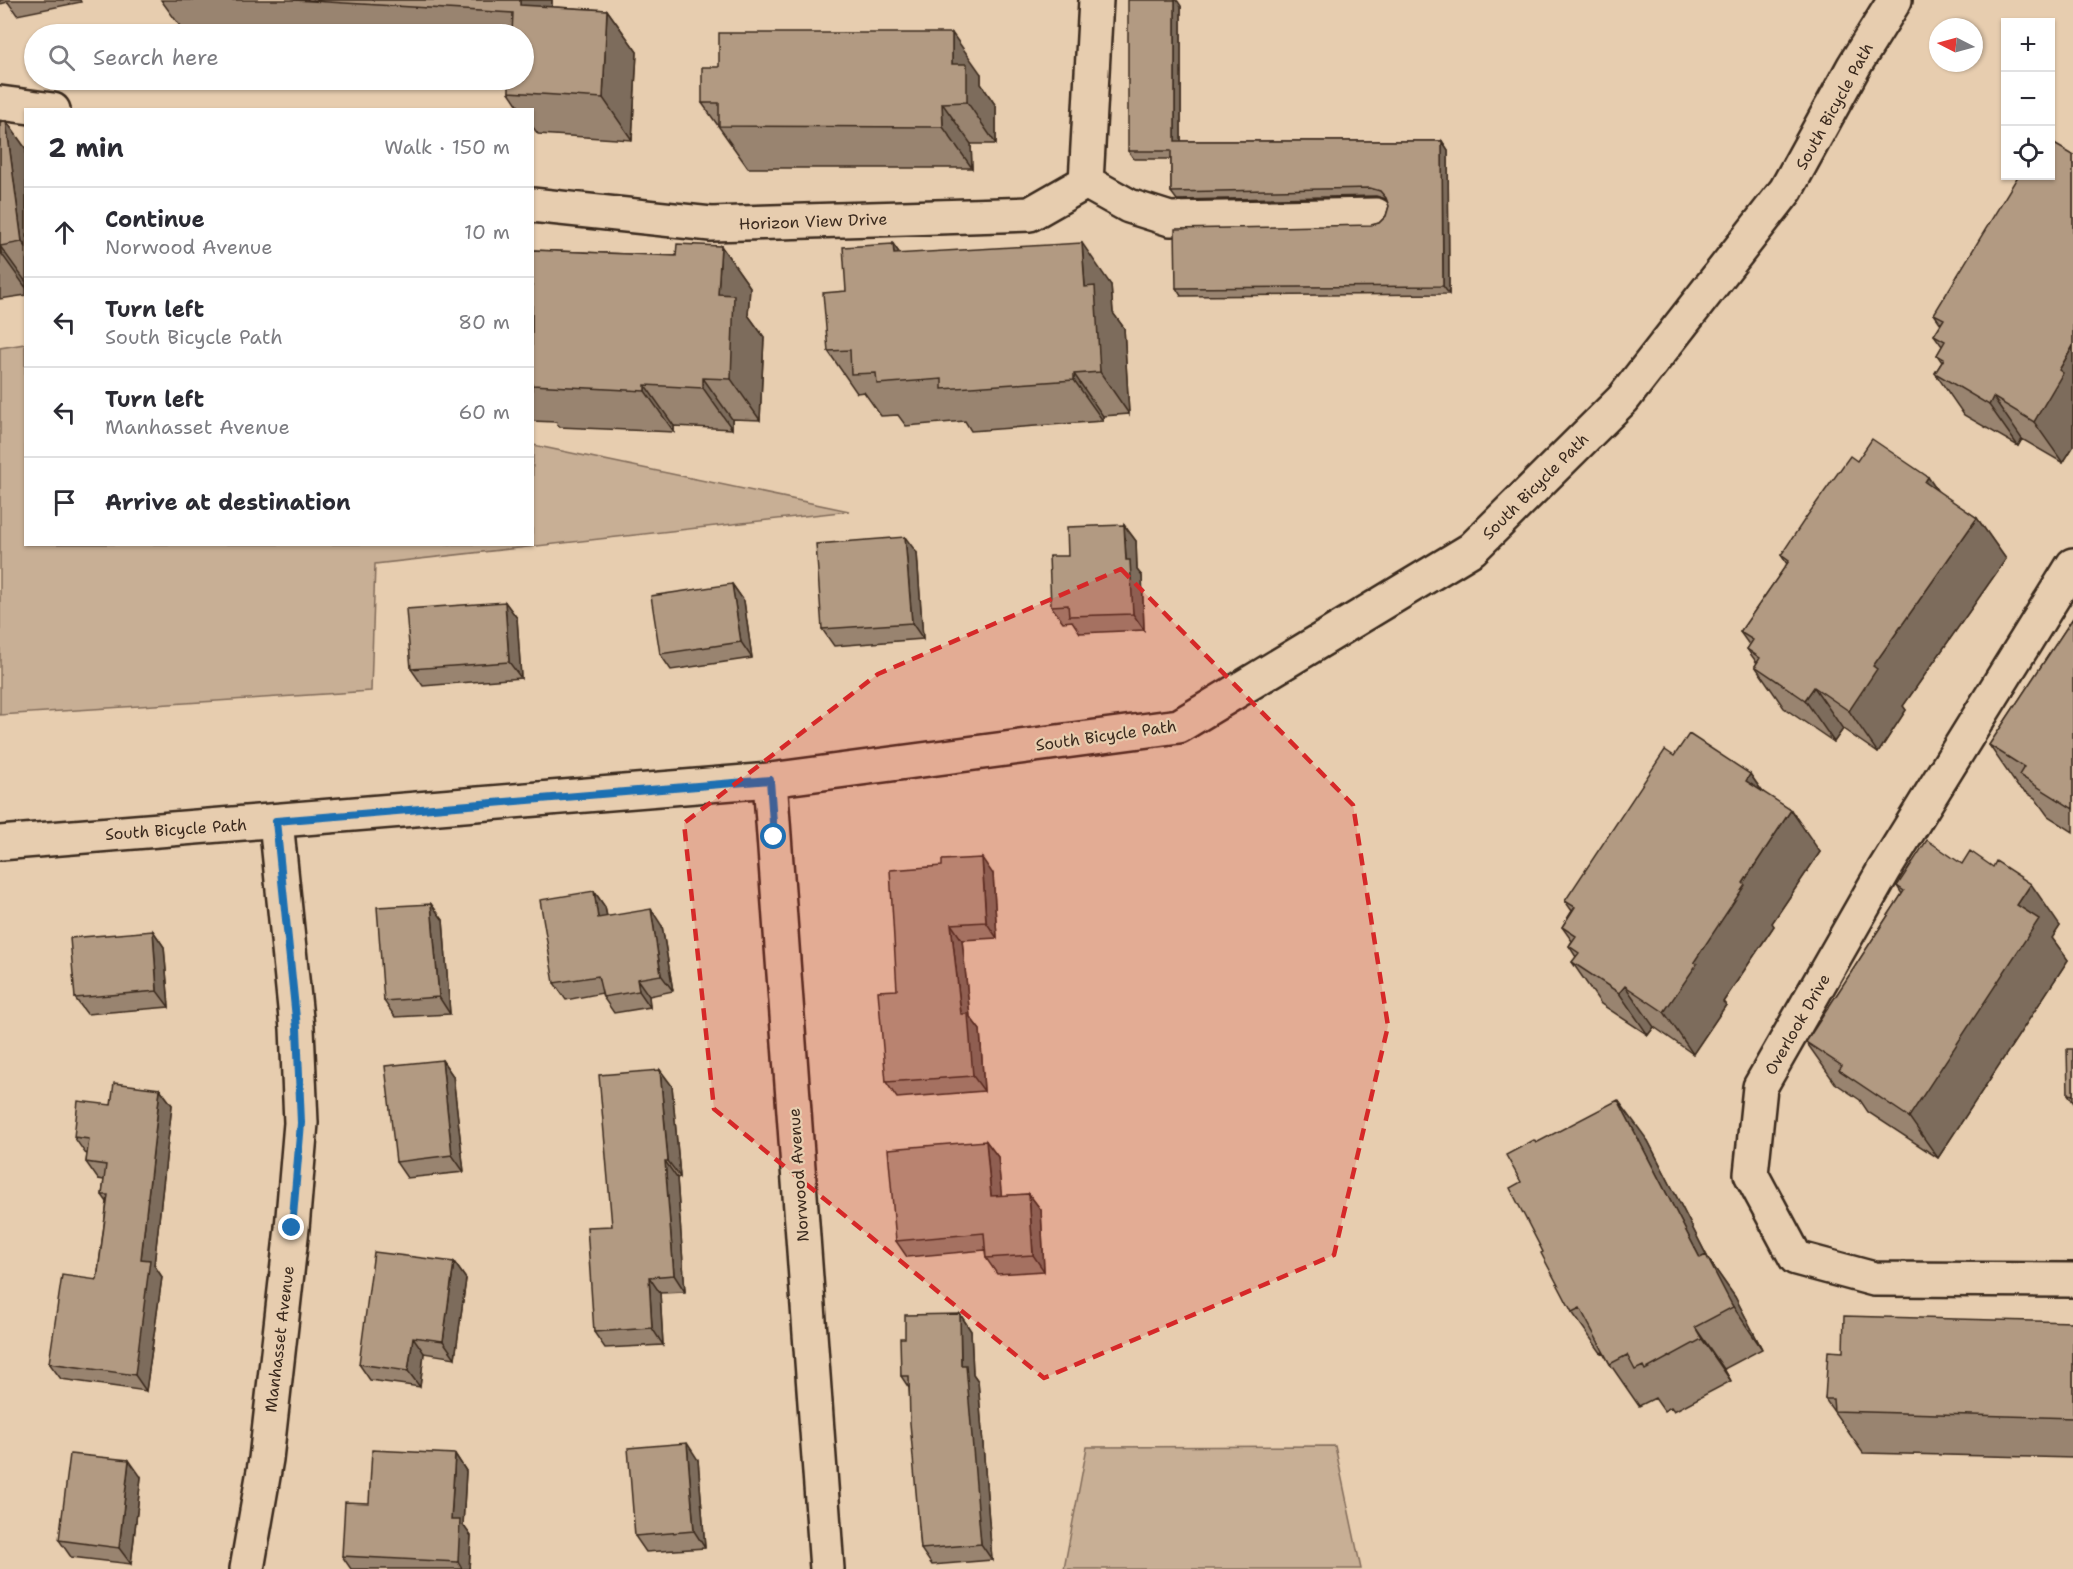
<!DOCTYPE html>
<html lang="en">
<head>
<meta charset="utf-8">
<style>
  body { margin:0; font-family:"Shantell Sans",sans-serif; background:#f7f7f7; color:#2b2b33 }
  .controls { position:absolute; right:18px; top:18px; display:grid; overflow:hidden; border-radius:0px; box-shadow:0 2px 4px #0004 }
  .controls button { width:54px; height:54px; display:grid; place-items:center; padding:0; border:0; border-bottom:2px solid #e1e1e2; background:#fff; color:#2b2b33; font:30px sans-serif }
  .compass { position:absolute; left:1929px; top:18px; width:54px; height:54px; border-radius:50%; background:#fff; box-shadow:0 2px 4px #0004; rotate:276deg }
  .stop { position:absolute; width:18px; height:18px; margin:-14px; border:4px solid #1f6fb2; border-radius:50%; background:#fff }
  .stop.end { background:#1f6fb2; border-color:#fff; box-shadow:0 2px 6px #0008 }
  .list { margin:0; padding:0; list-style:none }
  h2 { display:flex; justify-content:space-between; align-items:center; height:78px; margin:0; padding:0 24px; font-size:26px }
  h2 small { font-size:20px; font-weight:400; color:#7c7c81 }
  .list li { display:grid; grid-template-columns:39px 1fr auto; gap:18px; align-items:center; box-sizing:border-box; height:90px; padding:0 24px; border-top:2px solid #e1e1e2 }
  .list b { display:block; font-size:22px; white-space:nowrap }
  .list p { margin:0; font-size:20px; white-space:nowrap; color:#7c7c81 }
  .list em { font-size:20px; font-style:normal; color:#7c7c81 }
  .icon { flex:none; width:33px; height:33px; fill:none; stroke:currentColor; stroke-width:2; stroke-linecap:round; stroke-linejoin:round }
  .map { position:relative; flex:none; width:2073px; height:1569px; overflow:hidden }
  .search { position:absolute; background:#fff; box-shadow:0 2px 4px #0004; left:24px; top:24px; width:510px; height:66px; display:flex; align-items:center; gap:15px; box-sizing:border-box; padding:0 21px; border-radius:33px; color:#7c7c81; font-size:22px }
  .panel { position:absolute; background:#fff; box-shadow:0 2px 4px #0004; left:24px; top:108px; width:510px; height:438px; border-radius:0px }
  .map>svg:first-child { display:block }
  .green { fill:#c8af95; stroke:#826c5a; stroke-width:1.5 }
  .lines { fill:none; stroke-linecap:round; stroke-linejoin:round }
  .street-casing { stroke:#3b2a1e; stroke-width:38 }
  .secondary-casing { stroke:#3b2a1e; stroke-width:38 }
  .street { stroke:#e7cdaf; stroke-width:33 }
  .secondary { stroke:#e7cdaf; stroke-width:33 }
  .wall { fill:#998470; stroke:#3b2a1e; stroke-width:1.5 }
  .shaded-wall { fill:#7d6c5b; stroke:#3b2a1e; stroke-width:1.5 }
  .building { fill:#b29a82; stroke:#3b2a1e; stroke-width:1.5 }
  .route { stroke:#1f6fb2; stroke-width:8 }
  .marked { fill:#d62828; fill-opacity:0.2; stroke:#d62828; stroke-width:4.5; stroke-dasharray:12 8; stroke-linejoin:round }
  .labels { text-anchor:middle; stroke-width:4.5; stroke-linejoin:round; paint-order:stroke }
  .street-label { font-size:16px; fill:#3b2a1e; stroke:#e7cdaf }
</style>
</head>
<body>
<div class="map">
<svg width="2073" height="1569" viewBox="0 0 2073 1569">
  <rect width="100%" height="100%" fill="#e7cdaf"/>
  <filter id="ink" filterUnits="userSpaceOnUse"><feTurbulence type="fractalNoise" baseFrequency=".0167" numOctaves="2"/><feDisplacementMap in="SourceGraphic" scale="12" xChannelSelector="R" yChannelSelector="G"/><feConvolveMatrix kernelMatrix="1 2 1 2 8 2 1 2 1" color-interpolation-filters="sRGB"/></filter>
  <g filter="url(#ink)">
    <path class="green" d="M25 344 26 544H532L533 445 849 511 375 564 371 691 0 715V348Z
      M1335 1446 1361 1569H1064L1087 1447Z"/>
    <g class="lines">
      <g class="street-casing">
        <path id="street" d="M0 103 53 110
          M1086 182 1129 206 1170 219 1376 215
          M532 205 711 224 1030 214 1086 182 1096 0
          M2073 565 1884 870 1760 1087 1751 1174 1796 1258 1874 1279 2073 1280
          M770 780 827 1569
          M247 1569 266 1459 292 1228 301 1123 297 1028 276 821"/>
      </g>
      <g class="secondary-casing">
        <path id="secondary" d="M0 843 770 780 1179 726 1472 549 1623 399 1786 190 1854 66 1895 0"/>
      </g>
      <use href="#street" class="street"/>
      <use href="#secondary" class="secondary"/>
    </g>
    <path class="wall" d="M0 0H80L81 2 17 15 8 2 0 4Z
      M161 0H552V7L607 10 637 52 632 140 538 134 532 126V110H521L509 92 524 34H209L185 33Z
      M1181 6V141H1442L1448 150 1449 294 1181 296 1176 288 1379 223 1386 216 1389 206 1387 201 1386 199 1376 196 1177 200 1171 192V159H1134L1128 151Z
      M981 74V84L996 106V144H971L972 168H748L702 103Z
      M6 121 26 149V295L0 299V122Z
      M2073 155V447L2063 463 2022 439 2018 446 1964 415 1935 373 1942 362 1937 355 1942 346 1934 335 1941 324 1934 314Z
      M893 244 900 254 1111 285 1113 313 1124 328 1129 414 1103 416V421L971 431 965 421 906 426 898 415 881 416 864 392 857 393 828 351 846 291Z
      M721 246 750 287 748 315 764 337 760 420 732 419V429L674 426V432L559 427 556 422 532 421V250L676 256Z
      M1857 461 1928 477 1937 491 1977 518 2006 559 1903 706 1906 710 1878 753 1843 729 1834 742 1784 708 1755 666 1757 663 1747 649 1750 646 1740 632 1787 564 1781 555Z
      M1124 525 1136 541 1137 570 1142 576 1144 630 1080 633 1072 621 1063 622 1051 606 1068 556Z
      M917 553 923 639 834 646 822 629Z
      M732 584 744 601 752 658 671 670 660 654Z
      M505 602 517 618 521 678 423 686 411 669Z
      M2073 618V832L2048 816 2035 798 2018 787 1989 745Z
      M1674 756 1750 774 1762 791 1820 852 1772 923 1774 926 1723 1002 1726 1005 1693 1054 1654 1027 1648 1035 1601 1004 1572 962 1576 957 1569 946 1572 941 1562 927 1572 911 1565 901Z
      M1962 864 2060 926 2052 938 2068 960 1938 1158 1868 1112 1860 1100 1835 1083 1806 1042 1902 894 1897 886Z
      M993 874 997 938 962 940 970 1017 980 1030 984 1091 897 1098 886 1082 897 990Z
      M594 891 605 907 607 916 662 926 673 991 649 996 650 1007 614 1013 603 997 602 993 566 1000 554 983Z
      M431 904 443 920 450 1014 395 1017 384 1001Z
      M153 931 164 947 169 1007 87 1014 75 998Z
      M2073 1049V1102L2068 1094Z
      M442 1060 453 1076 464 1172 407 1178 396 1162Z
      M660 1070 672 1086 680 1177 677 1178 685 1292 660 1293 663 1345 605 1348 594 1332 612 1226Z
      M160 1089 172 1105 154 1265 162 1277 146 1391 61 1379 49 1363 97 1280 107 1202 102 1195 104 1180 98 1179 86 1162 87 1154 85 1153 74 1137 111 1105Z
      M986 1141 998 1157 1001 1196 1029 1194 1041 1210 1044 1271 997 1274 986 1258 985 1250 907 1257 896 1241Z
      M1648 1141 1709 1260 1735 1297 1762 1349 1724 1369 1731 1381 1674 1411 1671 1407 1664 1411 1655 1398 1639 1406 1610 1364 1603 1352 1601 1353 1572 1312 1543 1252 1521 1182 1536 1143Z
      M454 1262 466 1279 455 1358 424 1353 420 1387 370 1380 359 1364Z
      M960 1314 971 1331 973 1374 978 1381 992 1560 932 1565 921 1549 909 1388 901 1376 905 1338Z
      M2073 1322V1458L1863 1453 1825 1399 1843 1352Z
      M455 1454 466 1471 463 1525 471 1536 469 1569H351L342 1556Z
      M698 1460 705 1548 646 1552 635 1536Z
      M141 1477 131 1564 71 1557 59 1540Z"/>
    <path class="shaded-wall" d="M520 0H552L549 46 520 5Z
      M1175 0H1177L1181 6V149L1175 141Z
      M607 10 637 52 632 140 603 98Z
      M952 33 981 74V84L996 106V144L967 102 952 64Z
      M942 103 971 144 972 168 943 127Z
      M6 121 26 149V247L22 242Z
      M1442 141 1448 150 1449 294 1443 286Z
      M1082 243 1111 285 1113 313 1124 328 1129 414 1100 372 1085 287Z
      M893 244 922 285 894 254Z
      M0 246 26 282V288L1 253Z
      M721 246 750 287 748 315 764 337 760 420 731 379 718 294Z
      M2073 346V447L2063 463 2034 422 2059 370Z
      M1074 374 1103 416V421L1074 380Z
      M703 378 732 419V429L703 388Z
      M645 385 674 426V432L645 391Z
      M1993 397 2022 439 2018 446 1989 405Z
      M1928 477 1957 519 1925 482Z
      M1977 518 2006 559 1903 706 1906 710 1878 753 1849 711 1873 666Z
      M1124 525 1136 541 1137 570 1142 576 1144 630 1133 614 1126 560Z
      M905 537 917 553 923 639 912 623Z
      M732 584 744 601 752 658 741 642Z
      M505 602 517 618 521 678 509 662Z
      M1814 687 1843 729 1834 742 1805 700Z
      M1750 774 1779 816 1746 781Z
      M1791 810 1820 852 1772 923 1774 926 1723 1002 1726 1005 1693 1054 1664 1012 1694 962 1743 883Z
      M982 858 993 874 997 938 986 922Z
      M2031 884 2060 926 2052 938 2068 960 1938 1158 1909 1117 2017 905Z
      M594 891 605 907 610 934 598 918Z
      M431 904 443 920 450 1014 439 997Z
      M651 909 662 926 673 991 661 975Z
      M951 924 962 940 970 1017 980 1030 984 1091 973 1076 961 1014Z
      M153 931 164 947 169 1007 157 991Z
      M637 979 649 996 650 1007 639 991Z
      M1625 986 1654 1027 1648 1035 1619 993Z
      M442 1060 453 1076 464 1172 452 1155Z
      M660 1070 672 1086 680 1177 668 1161Z
      M160 1089 172 1105 154 1265 162 1277 146 1391 135 1375 141 1259Z
      M1618 1100 1648 1141 1709 1260 1735 1297 1762 1349 1700 1258Z
      M986 1141 998 1157 1003 1213 991 1196Z
      M665 1161 677 1178 685 1292 674 1275Z
      M1029 1194 1041 1210 1044 1271 1033 1255Z
      M454 1262 466 1279 455 1358 443 1341Z
      M649 1277 660 1293 663 1345 652 1328Z
      M960 1314 971 1331 973 1374 978 1381 992 1560 981 1544 961 1365Z
      M1695 1327 1724 1369 1731 1381 1702 1339Z
      M413 1337 424 1353 420 1387 408 1371Z
      M687 1443 698 1460 705 1548 694 1531Z
      M455 1454 466 1471 463 1525 471 1536 469 1569H462L458 1562 451 1520Z
      M129 1460 141 1477 131 1564 119 1548Z"/>
    <path class="building" d="M294 0H520V5L607 10 603 98 509 92V80H524V34H512L513 13Z
      M1128 0H1175V141H1442L1443 286 1176 288 1175 229 1371 225 1379 223 1386 216 1389 206 1386 198 1380 191 1370 188 1171 192V151H1128Z
      M719 33H952V64H967V102L942 103 943 127 719 126V103H702V67H719Z
      M6 121 22 242 0 246 1 253H0V122Z
      M2051 142 2073 155V346L2059 370 2063 373 2034 422 1993 397 1989 405 1935 373 1944 359 1937 355 1945 341 1934 335 1944 319 1934 314 2018 176H2050V144Z
      M1082 243 1085 287 1095 286 1100 372 1074 374V380L942 389V379L877 384 876 373 851 374 850 350 828 351 823 293 846 291 843 247 893 244 894 254Z
      M677 244 721 246 718 294 734 295 731 379 703 378V388L645 385V391L532 385V250L676 256Z
      M1872 439 1928 477 1925 482 1977 518 1873 666 1877 669 1849 711 1814 687 1805 700 1755 666 1760 658 1747 649 1753 640 1740 632 1789 561 1781 555 1807 516 1850 456 1857 461Z
      M1124 525 1126 560H1130L1133 614 1069 616 1068 605 1051 606 1049 556H1068L1067 527Z
      M905 537 912 623 822 629 816 544Z
      M732 584 741 642 660 654 651 596Z
      M505 602 509 662 411 669 406 609Z
      M2073 618V809L2019 775 2024 767 1989 745Z
      M1689 734 1750 774 1746 781 1791 810 1743 883 1745 885 1694 962 1697 964 1664 1012 1625 986 1619 993 1572 962 1579 953 1569 946 1576 936 1562 927 1575 907 1565 901 1665 750 1674 756Z
      M1927 840 1962 864 1970 851 1993 867 1996 861 2031 884 2017 905 2039 919 1909 1117 1839 1070 1842 1066 1806 1042 1904 891 1897 886Z
      M982 858 986 922 951 924 961 1014H968L973 1076 886 1082 878 991 897 990 890 870 942 866V860Z
      M594 891 598 918 651 909 661 975 637 979 639 991 603 997 598 976 554 983 540 900Z
      M431 904 439 997 384 1001 377 907Z
      M153 931 157 991 75 998 70 938Z
      M2067 1049H2073V1095L2068 1094Z
      M442 1060 452 1155 396 1162 385 1066Z
      M660 1070 668 1161H665L674 1275 649 1277 652 1328 594 1332 587 1227 612 1226 599 1075Z
      M114 1083 160 1089 141 1259 150 1260 135 1375 49 1363 62 1275 97 1280 108 1195H102L106 1165 86 1162 89 1139 74 1137 78 1101 111 1105Z
      M1618 1100 1700 1258 1706 1255 1733 1307 1695 1327 1702 1339 1645 1370 1643 1366 1635 1370 1627 1355 1610 1364 1580 1308 1572 1312 1541 1253 1543 1252 1510 1188 1521 1182 1506 1155 1534 1140 1536 1143Z
      M986 1141 991 1196 1029 1194 1033 1255 986 1258 984 1233 896 1241 888 1149Z
      M374 1252 454 1262 443 1341 413 1337 408 1371 359 1364Z
      M960 1314 961 1365H966L981 1544 921 1549 910 1423 909 1376H901L900 1338H905V1315Z
      M1844 1316 2073 1322V1418L1834 1411 1833 1399H1825L1828 1351 1843 1352Z
      M687 1443 694 1531 635 1536 628 1448Z
      M372 1450 455 1454 451 1520H460L458 1562 342 1556 345 1502 369 1503Z
      M70 1454 129 1460 119 1548 59 1540Z"/>
  </g>
  <g class="lines" filter="url(#ink)">
    <path class="route" d="M292 1228 301 1123 297 1028 276 821 770 780 774 837"/>
  </g>
  <path class="marked" d="M1121 569 1353 805 1388 1026 1334 1255 1044 1378 714 1109 684 823 878 674Z"/>
  <g class="labels">
    <g class="street-label">
      <text transform="translate(1834 106) rotate(-61)" y="6">South Bicycle Path</text>
      <text transform="translate(813 221) rotate(-2)" y="6">Horizon View Drive</text>
      <text transform="translate(1535 486) rotate(-45)" y="6">South Bicycle Path</text>
      <text transform="translate(1106 735) rotate(-8)" y="6">South Bicycle Path</text>
      <text transform="translate(176 829) rotate(-4)" y="6">South Bicycle Path</text>
      <text transform="translate(1797 1024) rotate(-60)" y="6">Overlook Drive</text>
      <text transform="translate(798 1175) rotate(-94)" y="6">Norwood Avenue</text>
      <text transform="translate(279 1339) rotate(-83)" y="6">Manhasset Avenue</text>
    </g>
  </g>
</svg>
<div class="controls">
<button>+</button>
<button>−</button>
<button><svg class="icon" aria-label="locate" viewBox="0 0 24 24"><circle cx="12" cy="12" r="6"/><path d="M12 2v4M12 18v4M2 12h4M18 12h4"/></svg></button>
</div>
<svg class="compass" viewBox="-18 -18 36 36"><path d="M0-13l5 13h-10z" fill="#e53935"/><path d="M0 13l5-13h-10z" fill="#7c7c81"/></svg>
<div class="stop" style="left:774px;top:837px"></div>
<div class="stop end" style="left:292px;top:1228px"></div>
<div class="search"><svg class="icon" aria-label="search" viewBox="0 0 24 24"><circle cx="10" cy="10" r="6"/><path d="M15 15l6 6"/></svg>Search here</div>
<section class="panel">
<h2>2 min<small>Walk · 150 m</small></h2>
<ul class="list">
<li><svg class="icon" aria-label="ahead" viewBox="0 0 24 24"><path d="M12 20V5M6 11l6-6 6 6"/></svg><div><b>Continue</b><p>Norwood Avenue</p></div><em>10 m</em></li>
<li><svg class="icon" aria-label="left" viewBox="0 0 24 24"><path d="M17 20v-9H6M10 6l-5 5 5 5"/></svg><div><b>Turn left</b><p>South Bicycle Path</p></div><em>80 m</em></li>
<li><svg class="icon" aria-label="left" viewBox="0 0 24 24"><path d="M17 20v-9H6M10 6l-5 5 5 5"/></svg><div><b>Turn left</b><p>Manhasset Avenue</p></div><em>60 m</em></li>
<li><svg class="icon" aria-label="arrive" viewBox="0 0 24 24"><path d="M6 21V4h12l-3 4 3 4H6"/></svg><div><b>Arrive at destination</b></div></li>
</ul>
</section>
</div>
</body>
</html>
